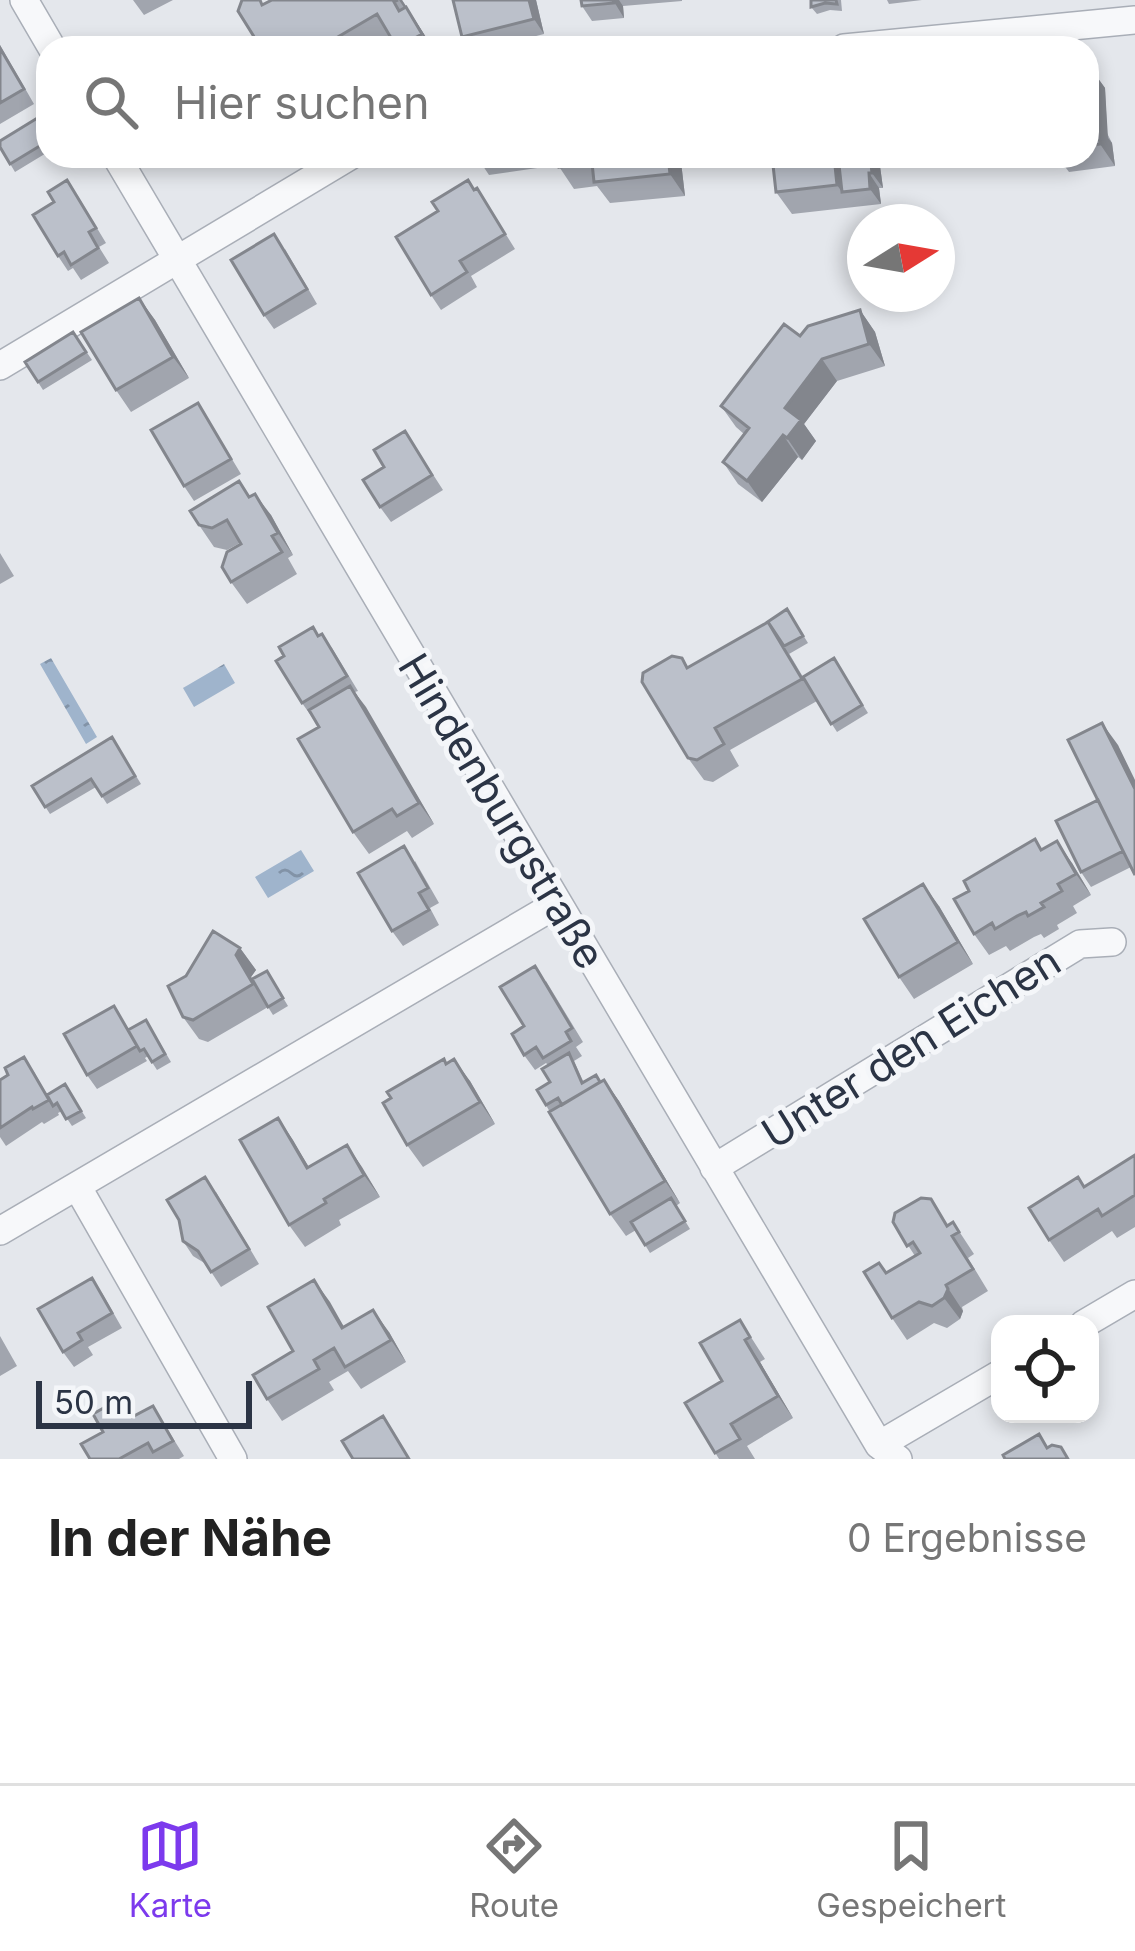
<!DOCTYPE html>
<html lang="de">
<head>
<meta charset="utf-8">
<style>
  body { margin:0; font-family:Inter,sans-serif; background:#f6f6f6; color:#222 }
  .controls { position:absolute; right:36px; bottom:36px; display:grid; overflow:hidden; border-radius:24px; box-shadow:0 6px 18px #0003 }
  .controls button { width:108px; height:108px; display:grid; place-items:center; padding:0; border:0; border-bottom:3px solid #e0e0e0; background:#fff; color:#222; font:60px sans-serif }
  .compass { position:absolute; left:847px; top:204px; width:108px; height:108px; border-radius:50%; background:#fff; box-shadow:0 6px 18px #0003; rotate:79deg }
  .scale { position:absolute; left:36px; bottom:30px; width:216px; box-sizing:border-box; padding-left:12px; border:6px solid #2b3445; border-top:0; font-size:33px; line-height:42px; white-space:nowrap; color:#2b3445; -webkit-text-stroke:9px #f4f6f9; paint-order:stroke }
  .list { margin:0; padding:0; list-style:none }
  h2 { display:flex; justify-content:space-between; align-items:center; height:156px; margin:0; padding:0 48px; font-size:51px }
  h2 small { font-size:39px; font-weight:400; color:#767676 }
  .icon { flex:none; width:66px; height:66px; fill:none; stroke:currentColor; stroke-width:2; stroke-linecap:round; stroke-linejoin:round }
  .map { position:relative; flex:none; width:1135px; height:1459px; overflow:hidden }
  .search { position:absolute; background:#fff; box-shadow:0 6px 18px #0003; left:36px; right:36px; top:36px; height:132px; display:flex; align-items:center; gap:30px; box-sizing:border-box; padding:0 42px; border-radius:36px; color:#767676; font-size:45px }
  .sheet { height:324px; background:#fff }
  nav { display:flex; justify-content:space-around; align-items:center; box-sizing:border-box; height:168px; border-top:3px solid #e0e0e0; background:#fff; font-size:33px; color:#767676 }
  nav a { display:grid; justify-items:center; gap:6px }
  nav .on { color:#7c3aed }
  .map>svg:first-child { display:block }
  .water { fill:url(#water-ripples) }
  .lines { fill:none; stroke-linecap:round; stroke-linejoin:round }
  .minor-casing { stroke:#a9aeb7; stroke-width:30 }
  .minor { stroke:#f7f8fa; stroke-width:27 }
  .wall { fill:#a1a5ae }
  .shaded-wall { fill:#83868d }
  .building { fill:#bbc0ca; stroke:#83868d; stroke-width:3 }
  .labels { text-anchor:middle; stroke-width:10; stroke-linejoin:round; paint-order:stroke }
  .street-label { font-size:42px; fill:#2b3445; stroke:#f4f6f9 }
</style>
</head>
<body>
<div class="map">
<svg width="1135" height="1459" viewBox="0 0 1135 1459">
  <defs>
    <pattern id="water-ripples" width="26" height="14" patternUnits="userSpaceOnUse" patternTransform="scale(3)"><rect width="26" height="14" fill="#9fb4cc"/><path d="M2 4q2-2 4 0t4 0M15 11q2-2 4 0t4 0" fill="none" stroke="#8293a7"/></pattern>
  </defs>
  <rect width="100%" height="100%" fill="#e4e7ec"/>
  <path class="water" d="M51 658 97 737 86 744 40 664Z
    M224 664 235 683 194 707 183 688Z
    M301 850 314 871 268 898 255 877Z"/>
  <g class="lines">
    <g class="minor-casing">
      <path id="minor" d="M24 0 52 48
        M844 48 1135 20
        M116 156 879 1445 898 1459
        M0 366 350 156
        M714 1168 1080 944 1112 942
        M77 1186 233 1459
        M0 1231 557 904
        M1084 1324 1135 1294
        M879 1445 1000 1374"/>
    </g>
    <use href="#minor" class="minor"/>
  </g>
  <path class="wall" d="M133 0H173L144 15Z
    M402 0 433 48H397L395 43 386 48H261L263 5Z
    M453 0H536L544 34 489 48H470L462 37Z
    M581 0H682V1L623 6 624 18 592 21 582 6Z
    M811 0H841L842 11 830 10 817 14 811 7Z
    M887 0H922L889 4Z
    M0 45 34 104 0 124Z
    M1089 66 1105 88 1107 133 1112 143 1115 166 1069 172 1057 156H1087V67Z
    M48 132V152L15 172 0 147Z
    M229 156H251L236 165Z
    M478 156H703V159L681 162 685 196 610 203 597 186 574 189 558 165 489 175 479 160Z
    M879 159 883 188H879L881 204 792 214 776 192Z
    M477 188 515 249 471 276 477 287 441 310 431 295 474 190Z
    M77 195 106 243 99 247 109 263 81 280 73 268 68 271 58 256Z
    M285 249 317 304 274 329 264 315Z
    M139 298 155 320 189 378 131 412 116 390Z
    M860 310 875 332 885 366 837 381 804 424 816 441 802 460 798 457 762 502 738 484 723 462 744 434 736 427 721 406 800 336Z
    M73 332 92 360 43 390 25 362Z
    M198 403 241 474 194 501 184 486Z
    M405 431 443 490 391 522 380 507 384 467Z
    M250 496 271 515 293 555 288 558 297 574 247 604 231 582 240 543 227 550 214 547 199 525Z
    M0 553 14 576 0 584Z
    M787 609 808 643 789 654 787 650 803 677 834 658 868 713 837 732 817 701 730 750 739 766 713 782 704 780 688 758 682 658 688 667 766 623Z
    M319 635 332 648 358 691 355 692 434 824 412 838 407 831 369 854 353 832 319 727 302 703Z
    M112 737 141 784 107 804 96 787 50 814 32 786Z
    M1118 745 1131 867 1091 887 1081 872 1098 800Z
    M1042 849 1072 863 1091 895 1073 906 1077 913 1057 925 1059 929 1044 938 1041 934 1034 937 1010 951 1006 946 989 955 974 934Z
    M415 861 439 903 430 908 439 925 403 946 392 931Z
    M939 906 973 964 914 999 899 977Z
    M240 948 256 970 251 977 252 979 267 971 288 1006 273 1015 268 1007 208 1042 199 1039 183 1017Z
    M546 981 583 1042 576 1047 582 1056 574 1061 584 1083 600 1082 604 1080 619 1101 680 1203 676 1206 690 1229 650 1253 636 1230 626 1236 610 1214 537 1090 550 1082 548 1065 546 1063 535 1070 524 1055V1026Z
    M151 1028 171 1062 157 1070 148 1056 145 1058 147 1061 97 1089 87 1075 129 1029Z
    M447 1063 470 1081 495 1124 423 1167 407 1145Z
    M34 1072 47 1095 65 1084 86 1118 72 1126 62 1111 58 1113 59 1115 44 1124 42 1122 6 1146 0 1137V1080Z
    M278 1118 309 1167 347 1145 380 1197 339 1220 341 1225 305 1247 289 1225Z
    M1135 1155V1227L1117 1238 1112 1231 1064 1262 1049 1240Z
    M216 1192 259 1264 221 1287 206 1264 193 1256 183 1241Z
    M893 1222 948 1225 953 1222 974 1254 968 1258 988 1291 962 1307 963 1311 960 1319 947 1328 934 1323 907 1340 892 1318 886 1273 915 1256Z
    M314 1280 344 1327 389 1332 406 1362 361 1389 348 1371 329 1382 334 1390 282 1421 267 1399 293 1351Z
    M102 1293 122 1328 88 1347 93 1355 74 1367 63 1352Z
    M740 1320 765 1359 760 1362 793 1418 747 1446 755 1459H719L685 1403 722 1381Z
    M0 1336 17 1366 0 1376Z
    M153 1406 184 1456 179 1459H90L134 1416Z"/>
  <path class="shaded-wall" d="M399 0H402L433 48H431Z
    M529 0H536L544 34 534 19Z
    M613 0H619L623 6 624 18Z
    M1089 66 1105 88 1108 138 1112 143 1115 166 1100 144 1094 122Z
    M668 156H677L681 162 685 196 670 174Z
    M834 156H847L842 192 837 185Z
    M870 156H877L879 159 883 188 872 173Z
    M869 173 879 188 881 204 870 189Z
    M139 298 155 320 189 378 173 357Z
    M860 310 875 332 885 366 869 344Z
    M822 359 837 381 804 424 816 441 802 460 787 438 785 408Z
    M783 435 798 457 762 502 747 481Z
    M255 494 271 515 293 555 278 533Z
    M350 686 366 707 434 824 419 803Z
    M1102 723 1118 745 1135 780V789Z
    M1057 841 1072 863 1091 895 1076 874Z
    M923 884 939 906 973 964 958 942Z
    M240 948 256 970 251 977 268 1006 236 955Z
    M454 1059 470 1081 495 1124 480 1102Z
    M604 1080 619 1101 680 1203 665 1181Z
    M278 1118 293 1140 322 1190 307 1168Z
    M347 1145 362 1167 380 1197 364 1175Z
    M314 1280 330 1302 357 1350 342 1328Z
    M946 1285 963 1311 960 1319 944 1298Z
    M373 1310 389 1332 406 1362 391 1340Z
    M745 1340 760 1362 793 1418 778 1396Z"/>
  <path class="building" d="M242 0H260L262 5 272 0H398L394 2 399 11 406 7 422 34 397 48 377 14 319 48H261L238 11Z
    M453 0H529L534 19 462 37Z
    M581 0H613L614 3 582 6Z
    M811 0H836L837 4 825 3 811 7Z
    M1058 41V48H1029V45Z
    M0 48 24 89 0 103Z
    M1089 66 1092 111 1094 122 1097 121 1100 144 1087 146V67Z
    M39 117 48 133V141L10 164 0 147V141Z
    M478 156H506L479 160Z
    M558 156H668L670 174 594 182 592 163 559 167Z
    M772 156H834L837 185 776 192Z
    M838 156H870L872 173H869L870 189 842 192Z
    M67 180 96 228 89 232 98 248 71 265 64 252 58 256 33 215 54 202 48 192Z
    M468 180 474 190 477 188 505 234 460 261 467 272 431 295 396 237 438 211 432 202Z
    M274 234 307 289 264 315 231 260Z
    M139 298 173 357 116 390 81 332Z
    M860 310 869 344 822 359 785 408 801 420 787 438 783 435 747 481 723 462 749 428 721 406 784 324 800 336 808 326Z
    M73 332 86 352 38 382 25 362Z
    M198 403 231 459 184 486 151 430Z
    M405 431 432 475 380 507 363 480 384 467 374 450Z
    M239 481 249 497 255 494 278 533 272 536 282 552 231 582 222 567 227 552 241 544 227 520 212 528 199 525 190 511Z
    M787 609 803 636 784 646 768 622 766 623Z
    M768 622 802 679 715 728 724 744 697 760 688 758 642 682 643 673 672 656 682 658 687 668Z
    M313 627 318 636 322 634 347 676 302 703 276 661 284 656 279 647Z
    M834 658 862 705 831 724 803 677Z
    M350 686 419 803 397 816 392 809 353 832 298 739 319 727 309 710Z
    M1102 723 1135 789V875L1068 740Z
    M112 737 135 776 102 796 91 779 45 807 32 786Z
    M1098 800 1123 851 1081 872 1056 821Z
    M1035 839 1041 850 1057 841 1076 874 1058 884 1062 891 1041 903 1044 907 1028 916 1026 912 1019 915 995 929 992 923 974 934 954 899 969 891 964 881Z
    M404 846 428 888 419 893 429 910 392 931 358 873Z
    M923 884 958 942 899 977 864 919Z
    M213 931 240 948 236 955 253 984 193 1020 183 1017 168 986 186 976Z
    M535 966 572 1028 566 1032 571 1041 543 1058 536 1047 524 1055 512 1034 524 1026 500 987Z
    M267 971 283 998 268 1007 252 979Z
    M114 1006 137 1046 87 1075 64 1034Z
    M146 1020 165 1054 152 1062 144 1049 140 1051 128 1030Z
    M569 1053 582 1083 596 1075 600 1082 562 1105 558 1098 546 1105 537 1090 550 1082 542 1069Z
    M24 1057 49 1100 33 1109 32 1107 0 1128V1080L8 1075 5 1068Z
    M444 1059 446 1064 454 1059 480 1102 407 1145 383 1103 391 1098 387 1092Z
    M604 1080 665 1181 610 1214 549 1112Z
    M65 1084 81 1111 66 1119 57 1103 53 1106 47 1095Z
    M278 1118 307 1168 347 1145 364 1175 324 1199 326 1203 289 1225 240 1140Z
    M1135 1155V1195L1102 1216 1098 1209 1049 1240 1029 1208 1078 1177 1084 1187Z
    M205 1177 249 1249 211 1272 198 1251 183 1241 179 1220 167 1200Z
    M671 1198 685 1221 645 1245 631 1222Z
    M921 1198 931 1199 947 1226 953 1222 959 1232 952 1236 973 1269 946 1285 948 1289 944 1298 932 1306 919 1302 892 1318 864 1272 879 1263 886 1273 920 1253 913 1242 907 1246 893 1222 895 1213Z
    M92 1278 112 1313 78 1333 82 1340 63 1352 38 1309Z
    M314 1280 342 1328 373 1310 391 1340 345 1367 334 1348 314 1360 319 1369 267 1399 253 1375 293 1351 268 1307Z
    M740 1320 750 1337 745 1340 778 1396 731 1424 740 1439 715 1453 685 1403 722 1381 700 1343Z
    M121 1398 132 1417 153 1406 173 1441 153 1452 148 1443 119 1459H90L81 1444 103 1432 93 1414Z
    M383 1416 409 1459H353L342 1441Z
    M1039 1434 1047 1448 1052 1445 1061 1447 1068 1459H1005L1003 1455Z"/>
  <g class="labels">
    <g class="street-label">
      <text transform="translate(502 811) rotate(59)" y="15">Hindenburgstraße</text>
      <text transform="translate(911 1047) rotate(-32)" y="15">Unter den Eichen</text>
    </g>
  </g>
</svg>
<div class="controls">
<button><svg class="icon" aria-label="locate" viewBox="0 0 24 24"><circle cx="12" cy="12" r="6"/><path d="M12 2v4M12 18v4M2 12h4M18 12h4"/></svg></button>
</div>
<svg class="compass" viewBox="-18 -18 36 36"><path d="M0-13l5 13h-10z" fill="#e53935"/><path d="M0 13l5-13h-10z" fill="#767676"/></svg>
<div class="scale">50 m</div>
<div class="search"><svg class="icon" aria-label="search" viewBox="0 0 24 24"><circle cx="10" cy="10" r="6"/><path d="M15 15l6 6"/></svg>Hier suchen</div>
</div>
<section class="sheet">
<h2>In der Nähe<small>0 Ergebnisse</small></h2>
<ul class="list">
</ul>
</section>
<nav>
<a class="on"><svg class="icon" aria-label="map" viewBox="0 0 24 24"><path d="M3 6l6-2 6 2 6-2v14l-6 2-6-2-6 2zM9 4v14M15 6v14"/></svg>Karte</a>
<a><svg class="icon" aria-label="directions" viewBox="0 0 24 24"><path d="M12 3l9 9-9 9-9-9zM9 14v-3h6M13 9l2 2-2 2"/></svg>Route</a>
<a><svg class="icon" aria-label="saved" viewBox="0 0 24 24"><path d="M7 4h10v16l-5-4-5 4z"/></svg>Gespeichert</a>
</nav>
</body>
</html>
